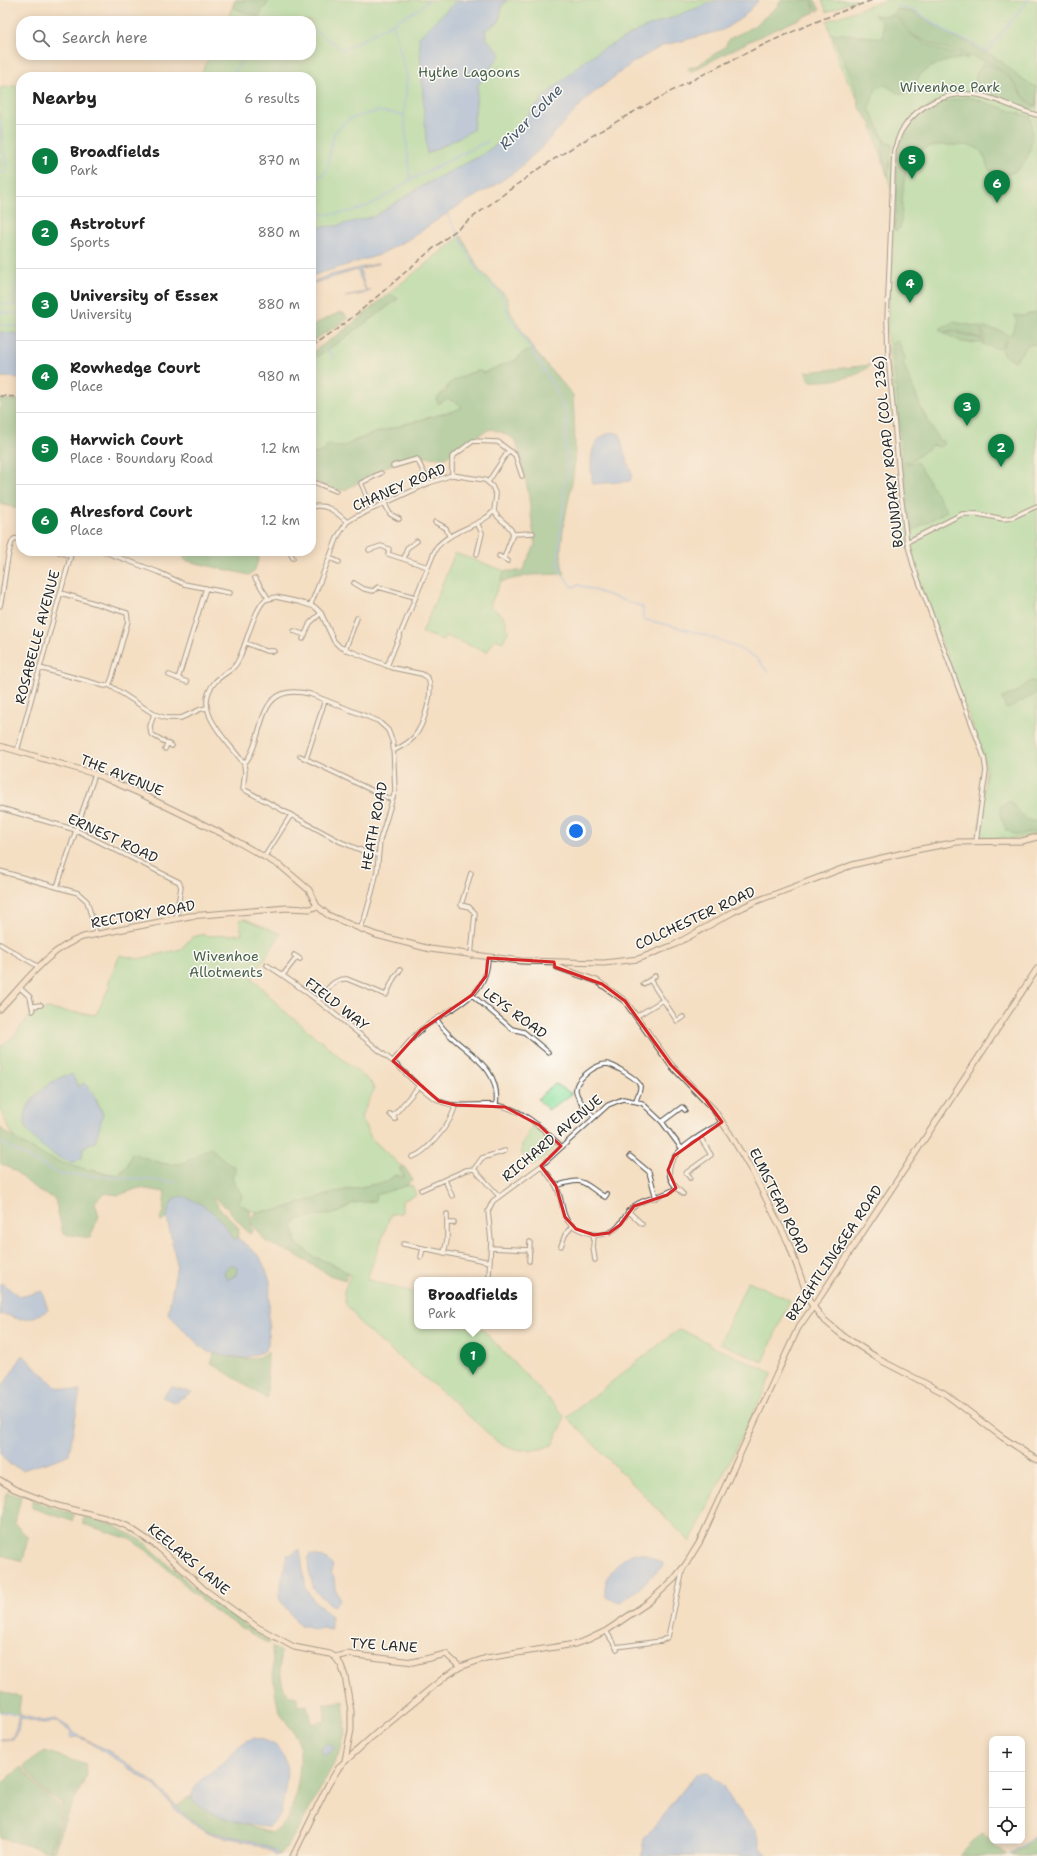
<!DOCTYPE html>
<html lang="en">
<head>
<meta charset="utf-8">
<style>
  body { margin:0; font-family:"Shantell Sans",sans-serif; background:#f6f6f6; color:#222 }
  .controls { position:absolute; right:12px; bottom:12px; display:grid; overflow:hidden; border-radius:8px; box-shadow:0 2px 10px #0003 }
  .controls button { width:36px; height:36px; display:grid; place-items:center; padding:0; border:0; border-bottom:1px solid #e0e0e0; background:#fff; color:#222; font:20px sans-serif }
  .you { position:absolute; left:576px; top:831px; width:14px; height:14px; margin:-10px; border:3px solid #fff; border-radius:50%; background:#1a73e8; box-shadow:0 0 0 6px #1a73e833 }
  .badge { display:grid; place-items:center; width:26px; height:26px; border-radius:50%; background:#0b8043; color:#fff; font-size:13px; font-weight:700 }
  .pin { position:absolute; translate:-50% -33px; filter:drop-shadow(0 1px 2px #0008) }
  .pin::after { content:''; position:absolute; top:21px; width:14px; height:12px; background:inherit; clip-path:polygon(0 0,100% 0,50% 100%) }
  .popup { position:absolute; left:414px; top:1277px; width:118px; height:52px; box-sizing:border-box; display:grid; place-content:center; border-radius:8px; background:#fff; filter:drop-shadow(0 1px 3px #0005); font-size:13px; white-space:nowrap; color:#767676 }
  .popup b { font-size:15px; color:#222 }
  .popup::after { content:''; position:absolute; left:50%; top:100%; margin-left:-8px; border:8px solid transparent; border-top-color:#fff }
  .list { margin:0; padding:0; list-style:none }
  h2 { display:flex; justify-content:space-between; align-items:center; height:52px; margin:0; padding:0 16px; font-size:17px }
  h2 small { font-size:13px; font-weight:400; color:#767676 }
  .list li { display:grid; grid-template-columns:26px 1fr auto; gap:12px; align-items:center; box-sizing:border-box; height:72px; padding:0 16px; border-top:1px solid #e0e0e0 }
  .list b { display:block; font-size:15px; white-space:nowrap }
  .list p { margin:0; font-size:13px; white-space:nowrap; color:#767676 }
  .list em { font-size:13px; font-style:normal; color:#767676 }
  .icon { flex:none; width:22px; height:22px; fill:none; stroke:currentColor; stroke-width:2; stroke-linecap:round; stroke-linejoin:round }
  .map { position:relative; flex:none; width:1037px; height:1856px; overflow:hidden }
  .search { position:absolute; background:#fff; box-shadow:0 2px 10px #0003; left:16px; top:16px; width:300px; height:44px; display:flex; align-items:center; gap:10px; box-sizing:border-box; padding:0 14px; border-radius:16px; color:#767676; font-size:15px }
  .panel { position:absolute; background:#fff; box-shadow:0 2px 10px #0003; left:16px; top:72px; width:300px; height:484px; border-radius:16px }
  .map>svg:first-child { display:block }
  .green { fill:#91df9e; stroke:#5e8564; fill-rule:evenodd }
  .forest { fill:#74be85; stroke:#507458 }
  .water { fill:#80b0eb; stroke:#566e8b; fill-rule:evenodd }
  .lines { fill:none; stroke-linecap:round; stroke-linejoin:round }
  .stream { stroke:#80b0eb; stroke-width:1.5 }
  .street-casing { stroke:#494642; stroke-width:5.5 }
  .secondary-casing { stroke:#494642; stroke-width:7 }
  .street { stroke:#fff; stroke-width:3.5 }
  .secondary { stroke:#fbe5cf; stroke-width:5 }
  .rail { stroke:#2b2b2b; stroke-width:1.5; stroke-dasharray:6 3; stroke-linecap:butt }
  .marked { fill:none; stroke:#d62828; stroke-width:3; stroke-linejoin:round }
  .labels { text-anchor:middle; stroke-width:3; stroke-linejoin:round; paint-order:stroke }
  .park-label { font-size:14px; fill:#4a614e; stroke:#fdfcf7 }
  .street-label { font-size:14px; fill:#2b2b2b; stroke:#fdfcf7 }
  .water-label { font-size:15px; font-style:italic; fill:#495a6e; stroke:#fdfcf7 }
</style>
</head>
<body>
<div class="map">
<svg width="1037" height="1856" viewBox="0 0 1037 1856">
  <rect width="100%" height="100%" fill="#fdfcf7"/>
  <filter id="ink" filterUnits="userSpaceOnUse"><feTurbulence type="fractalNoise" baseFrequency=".025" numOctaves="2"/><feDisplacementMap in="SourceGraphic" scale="8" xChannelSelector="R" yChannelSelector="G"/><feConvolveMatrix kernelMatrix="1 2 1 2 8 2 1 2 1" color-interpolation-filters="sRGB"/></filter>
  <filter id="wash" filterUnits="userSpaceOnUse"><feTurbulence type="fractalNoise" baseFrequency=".012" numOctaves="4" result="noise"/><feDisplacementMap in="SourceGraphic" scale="16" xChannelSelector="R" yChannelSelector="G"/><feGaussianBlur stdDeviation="0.9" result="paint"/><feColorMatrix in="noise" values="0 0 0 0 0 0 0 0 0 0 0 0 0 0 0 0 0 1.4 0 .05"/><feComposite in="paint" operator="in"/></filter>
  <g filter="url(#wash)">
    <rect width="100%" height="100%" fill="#f4dfc3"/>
    <path class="green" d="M235 0H733L540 117 369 229 311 227H326L311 226V77H200L210 55H311V21H227Z
      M822 0H857L827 12Z
      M886 0H1037V833C1016 840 1003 842 981 836L979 830 986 771 984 757 914 568 907 542 887 333 892 191 871 124 839 64 827 21Z
      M21 85V351L0 352V88Z
      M461 236 479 269 506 296 511 313 533 349 521 354 516 360 483 373 479 370C471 373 462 375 455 380 447 384 446 391 439 395L458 403 462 407 457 410 408 423 353 441C344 449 328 449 316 454L311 451V360L339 342 398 299 389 293Z
      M455 553 505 571 490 606 505 618 508 631 503 642 495 639 487 652 445 636 443 640 422 633Z
      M245 919 281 934 252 978 283 1010 373 1084 374 1090 361 1117 371 1138 400 1165V1170L405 1177 402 1178 395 1175 386 1182 336 1192 278 1210 255 1212 238 1203 240 1191 234 1185 232 1176 235 1172 211 1148C201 1151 193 1159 183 1163 166 1168 147 1159 132 1153L127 1167 123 1169 119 1175 74 1167 53 1160 15 1140 0 1110V1047L15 1035 32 1012 47 1009 96 1015 110 985 108 983 120 955 138 959 181 949 192 937 205 934 207 936 242 934 239 920ZM64 1076 74 1080 78 1087 96 1098 103 1114 90 1143 83 1148 32 1099 51 1083Z
      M556 1084 572 1094 548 1110 538 1099 549 1088Z
      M532 1126 540 1131 555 1148 533 1167 521 1152 522 1144Z
      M408 1185 409 1187 412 1185 416 1195 402 1201V1213L391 1214 367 1279 417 1294V1326H479L564 1415 561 1428 552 1445 541 1449 515 1450 500 1444 442 1392 365 1329 345 1303 344 1291 351 1274H348L339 1267 314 1257 296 1243 293 1226 298 1219 340 1212 353 1203 374 1201 376 1195Z
      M748 1281 790 1300 763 1362 720 1343Z
      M679 1329 709 1343V1345L773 1373 690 1542 567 1417Z"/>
    <path class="forest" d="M235 0H270L258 17 233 8Z
      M780 0H815L820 10 817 11 812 2 815 12 752 40 690 72 688 68 698 65 725 47 729 39 754 26 778 6Z
      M896 9 915 13 947 32 954 38 969 42 1001 61 1018 76 1037 88V105C1022 101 1017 83 1006 73 983 55 945 52 918 38 907 32 904 19 893 12Z
      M892 14C902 19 904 30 913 36 929 48 950 53 969 58 954 58 931 63 920 75 915 82 914 95 902 94 896 94 890 86 883 85L876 88 869 108 886 143H892L888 178 882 150 883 140 859 107 856 90 832 33 884 38 882 21 874 15 888 16Z
      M983 63C994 67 1004 72 1012 81 1021 91 1023 102 1036 106L1029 109 983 92V89L976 87V75Z
      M969 97 1030 117C1037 144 1025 188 989 170 986 165 986 158 982 153 974 142 958 146 947 145 894 143 906 194 900 228L895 231 897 157 903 135 915 118 935 103Z
      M389 293 398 299 339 342 311 360V353L346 329Z
      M340 312 345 314 348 319 311 342V326Z
      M1037 312V344L1028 345 1015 361 1004 355 1001 350 1007 339 999 349 982 344 985 339 982 327 1001 331 1010 336 1017 321 1014 315 1023 316Z
      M953 322 980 327 983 339 954 330 942 332 939 329Z
      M955 332 983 340 981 343 962 342 944 333Z
      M898 341 906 360 903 363 922 410 939 441 942 440 945 444 939 447 933 445 910 462 903 463 892 343Z
      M533 349 573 395C574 419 576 444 574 469 572 494 553 553 565 574L531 575 500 582 505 571H522L535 545 528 491 518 448 514 439 503 433 491 429 482 433 445 458 417 457 387 466 345 490H335L311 480V451L316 454 324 451 327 445 332 444 335 447C349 447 361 437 375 433 403 425 430 417 457 410L462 407 458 403 447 399 438 404 436 399 446 391 449 384 454 380 479 370 483 373 516 360 521 354Z
      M870 365C861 378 827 382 811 381L808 379 806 372Z
      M0 399 21 400V509L0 504Z
      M917 462 947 511 910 532 903 465Z
      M182 551H261L254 572 249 575 187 561 184 559 185 554Z
      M1030 681 1037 682V691L1033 696 1006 709 1002 698 1017 692Z
      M1010 801 1026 819 1037 822V831L1016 835 1006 830 1001 817 1000 807Z
      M1 1128C34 1156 76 1171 119 1175L127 1167 132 1153C147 1158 166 1168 183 1163 193 1159 201 1151 211 1148L230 1165 235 1166V1172L232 1176C234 1186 240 1188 242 1197L238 1203 250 1210 251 1220 255 1212 278 1210 336 1192 386 1182 395 1175 405 1177 400 1170 403 1165 413 1180 409 1181 408 1185 376 1195 375 1201 353 1203 340 1212 298 1219 293 1226 296 1243 314 1257 339 1267 348 1274 345 1280 329 1275 294 1254 266 1242 251 1222 253 1231 249 1234 227 1208 215 1198 213 1199 218 1204 217 1206 234 1222 239 1230 237 1239 234 1240 221 1221 189 1198 168 1210 167 1218 161 1222 160 1217 163 1212 165 1192 139 1188 119 1195 104 1193 95 1202 99 1216 90 1238 63 1234 55 1199 38 1191 15 1171 0 1163Z
      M232 1264 238 1267 236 1275 227 1280 224 1273 227 1267Z
      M268 1351 267 1399 211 1363 214 1354C230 1356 255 1365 268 1351Z
      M7 1492 21 1497 15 1524 28 1537 23 1561 0 1555V1518Z
      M32 1500 74 1515 72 1521 32 1508Z
      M83 1517 113 1525 143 1541 202 1595 269 1641 268 1644 213 1610 146 1550 129 1539 83 1524Z
      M272 1646 280 1651C281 1667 277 1697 298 1697L297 1706 307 1705 312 1724 325 1721 324 1704 343 1701 346 1730 340 1752 301 1825 280 1856C260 1837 234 1841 210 1833 198 1829 185 1816 176 1807L191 1796 192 1800C218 1813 242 1825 271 1833 275 1830 281 1828 283 1825 296 1808 305 1758 297 1738 292 1727 282 1720 278 1707 273 1688 273 1666 272 1646Z
      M0 1691 21 1697 19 1709 21 1715 0 1712Z
      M45 1751 86 1765 87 1775 66 1817 54 1852 50 1851 60 1823 63 1804 45 1793 23 1766Z
      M21 1767 44 1794 60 1806 59 1820 49 1851 0 1838V1785Z
      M982 1833 1007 1856H959Z
      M1037 1835V1856H1011Z"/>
    <path class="water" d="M457 0H507L502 6 499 22 485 30 487 39 501 54 478 85 473 130 427 154 419 37Z
      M718 0H759L743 17 723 30 662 46 632 63 587 98 540 149 517 170 494 186 458 206 409 239 379 255 311 276V227L336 226 375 216 420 187 482 155 500 142 517 127 550 91 586 60 601 50 644 28Z
      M380 263 360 270 366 290H372L363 294 345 297 366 291 357 270 311 284V283L327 276Z
      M0 332 21 334V378L0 377Z
      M612 432 620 434 624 453 632 474 630 481 593 484C590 472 589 446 600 438 604 435 608 434 612 432Z
      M72 1074 78 1087 84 1083 91 1090 103 1114 95 1143H90L83 1148 82 1158C80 1159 77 1161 74 1162 61 1163 30 1139 26 1127 18 1103 52 1078 72 1074Z
      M182 1196C207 1204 221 1217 234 1240L238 1238 260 1257 270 1280 268 1346 263 1352 245 1358 226 1356 208 1352 198 1344 168 1314 177 1265 167 1218 168 1210 174 1198ZM232 1264 237 1268 236 1275 227 1280 224 1273 227 1267Z
      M0 1284H3L20 1297 42 1291 48 1310C38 1316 27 1321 15 1318 9 1316 7 1314 0 1315Z
      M23 1355 56 1387 80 1391 69 1454C54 1462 38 1464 23 1470L9 1464 0 1453V1390Z
      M171 1387 192 1392 175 1402 162 1397Z
      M298 1550H300L306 1589 312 1598 331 1616V1630L323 1628 314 1630 307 1626H300L280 1600 279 1594 287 1555 292 1554Z
      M635 1553 644 1554 663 1563V1566L636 1591 620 1602 607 1598C598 1582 620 1557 635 1553Z
      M310 1554 324 1558 333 1565 331 1573 334 1577 335 1588 340 1599 335 1606 331 1605 314 1590 309 1571 308 1557Z
      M20 1715 43 1721 56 1719 70 1728 76 1734 109 1751 156 1784 184 1814 208 1832 251 1840 272 1849 278 1854 276 1856 270 1851 249 1842 208 1834 178 1812 155 1786 88 1741 77 1737 71 1738 70 1737 72 1733 57 1722 41 1723 21 1718 18 1730 13 1739 0 1740V1739H10C17 1732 16 1723 20 1715Z
      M253 1738C298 1743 287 1779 281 1812L278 1818 269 1827C243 1826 211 1817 192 1800 190 1781 214 1772 225 1761 237 1749 235 1746 253 1738Z
      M327 1743 334 1747V1749L328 1754 323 1755 321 1749Z
      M708 1773 723 1786 735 1806 755 1829 760 1846 768 1856H641L644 1839 696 1774Z"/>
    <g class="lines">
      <path class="stream" d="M897 6 915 11 956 38 967 40 987 52 1028 0
        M393 23 407 77 404 115
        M311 28 343 50 415 11 430 0
        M232 77 241 61 247 55
        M0 120 7 171 0 173
        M18 167H21
        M311 184 327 170 332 142 335 132 349 119 378 111 404 115 410 180 488 141
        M311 214C356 217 375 204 410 180
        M447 214 478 271 501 294 511 320 519 329 556 390 565 412 567 428 565 435 567 477 565 482 558 562 561 573 573 587 579 585 643 607V619C681 628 723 637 756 658 760 661 764 668 768 672
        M0 304 21 305
        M13 305 21 257
        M0 312 21 314
        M0 325 21 326
        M327 348 334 358
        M0 1142 61 1175H85L176 1182
        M0 1712 20 1715
        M1009 1856 1037 1834"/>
    </g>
  </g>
  <g filter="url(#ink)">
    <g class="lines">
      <g class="street-casing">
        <path id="street" d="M393 466 417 459 429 483
          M452 475V457L473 441 498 442 515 455 522 476
          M311 481 336 491
          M488 482 509 450
          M385 504 390 514 399 519
          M311 507C327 503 336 512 347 522
          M372 509 361 483 381 473
          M494 511C498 521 510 523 513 534L504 558
          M435 522 446 528 449 536
          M477 523 482 533 477 554
          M513 534 533 533
          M907 542 962 514H978L1003 519 1011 518 1037 506
          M369 550 381 546 389 549 388 554 428 567
          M57 551 70 556
          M102 551 158 572 184 584 230 593
          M289 551 293 558
          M499 556 508 561
          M330 558 339 562
          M404 559 407 548 417 541
          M255 578 268 598
          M354 583 364 589 373 591 378 587 415 597
          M311 604 338 536 347 522 355 517 429 483 452 475 485 480 492 486 496 495 494 511C478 528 452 529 436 548L387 666
          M0 606C4 592 7 545 14 539L21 538
          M294 631 305 635
          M303 639 310 623 321 613
          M246 643 266 651H274
          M345 650 357 618
          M40 668 105 686 109 685 112 678 128 621 127 613 61 593
          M169 675 187 682
          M178 679 206 588
          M109 685 154 714 166 718H181L201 709 207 708
          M154 714 150 726 151 734 172 746
          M165 749 167 744
          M17 751 72 551
          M300 756 392 800
          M306 759 325 700
          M244 764C267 738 253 680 310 694L378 721 388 730 393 743 395 791 380 840 377 871 372 892 365 917 360 929
          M0 808 76 830 179 882 181 887 176 918
          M976 841 986 771 984 757 914 568 907 542 901 495 888 354 887 320 894 150C897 144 898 136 902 130 918 104 948 90 979 95 999 99 1017 110 1037 115
          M378 855 368 853 341 842 243 789 245 772 244 764C229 741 190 711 215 682 223 673 234 671 239 659 246 644 254 610 265 600L276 597 299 602 315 607 321 613 334 641 340 647 393 668 422 674 428 678C434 692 424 725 414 737 409 743 401 747 393 751
          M265 856 291 815
          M0 871 78 893 87 901 96 933
          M57 887 95 774
          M0 944 39 967
          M294 955 300 959
          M471 956 475 913 469 907 461 905 471 873
          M267 965C311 993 352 1028 392 1061 407 1073 419 1089 436 1099 454 1110 476 1103 495 1105 522 1108 543 1129 561 1146
          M283 975 297 957
          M655 976 650 980 677 1021 683 1017
          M643 984 650 980
          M20 988 30 997 33 1011
          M472 995 512 1029 524 1032 548 1052
          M317 1001C326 992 332 978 347 979L386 995 394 978 400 970
          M33 1006 41 1005
          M637 1016 663 1000
          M437 1020C456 1051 502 1061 496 1105
          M393 1061C402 1051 411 1038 422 1029 449 1007 487 1000 488 958
          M390 1114 395 1119
          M393 1116 419 1086
          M594 1117C588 1110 577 1100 576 1091 574 1080 596 1064 607 1064 613 1065 639 1079 640 1086 641 1090 637 1096 636 1101
          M662 1122 682 1107 685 1110
          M630 1156 649 1172 656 1198
          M412 1157C428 1152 453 1121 455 1105
          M541 1166C546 1172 552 1179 556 1186 567 1209 556 1223 588 1233 597 1236 606 1235 614 1230 623 1224 625 1213 634 1206 646 1197 662 1198 676 1188
          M474 1169 482 1158 505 1151
          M690 1178 686 1173 711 1155 700 1137
          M445 1180 452 1196
          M556 1186C587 1176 581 1183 605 1197L607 1194
          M421 1190 466 1170 474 1169 499 1196
          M683 1194C644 1162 697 1138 722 1122
          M628 1211 642 1224
          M447 1223H454
          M594 1235 593 1247 595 1260
          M403 1244 490 1262
          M561 1246 565 1235 572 1226
          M491 1248 530 1250
          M444 1253 447 1240V1214
          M421 1257 423 1248
          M529 1261 530 1242
          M489 1276 491 1241 488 1211 493 1201 541 1166 608 1105 623 1099 642 1103 662 1122 682 1149
          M606 1631 617 1649
          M616 1647 661 1641 668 1637 683 1569"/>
      </g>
      <g class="secondary-casing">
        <path id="secondary" d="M0 746 95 774 139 793 231 838 282 867 309 890 317 906 328 915 344 922 376 935 430 949 521 961 604 963 638 959 674 945 733 912 754 902 852 865 916 850 957 842 1022 841 1037 837
          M554 962 557 967 597 981 625 1001 671 1065 714 1110 730 1134 753 1173 788 1242 810 1302 823 1319 842 1335 882 1361 944 1393 1002 1437 1037 1460
          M0 1009C25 983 48 949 83 937L190 916 287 908 310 909 317 906
          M0 1480 14 1489 58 1506 105 1518 127 1526 157 1546 205 1590 257 1627 294 1647 330 1654 335 1657 341 1665 345 1676 351 1711V1730L345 1760
          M335 1657 347 1654 413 1662 446 1654 460 1667
          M293 1856 328 1785 340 1766 373 1736 446 1676 460 1667 486 1658 575 1644 587 1640 606 1631 649 1602 674 1579 686 1564 699 1543 798 1328 820 1297 1037 969"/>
      </g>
      <use href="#street" class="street"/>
      <use href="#secondary" class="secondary"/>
      <path class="rail" d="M311 347C352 321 386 288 423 257 449 235 477 214 504 194 546 162 591 136 637 110 713 68 790 29 873 0
        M0 396 21 397"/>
    </g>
  </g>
  <path d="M0 0H1037V1856H0ZM488 958 554 962 555 967 602 984 625 1001 671 1065 706 1100 722 1122 674 1156 668 1170 676 1188 667 1195 634 1206 620 1225 609 1233 594 1235 576 1229 565 1217 556 1186 541 1166 561 1146 539 1125 505 1107 455 1105 439 1101 393 1061 421 1030 472 995 486 976Z" fill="#f4dfc3" fill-opacity=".55" fill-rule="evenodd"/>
  <path class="marked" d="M488 958 554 962 555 967 602 984 625 1001 671 1065 706 1100 722 1122 674 1156 668 1170 676 1188 667 1195 634 1206 620 1225 609 1233 594 1235 576 1229 565 1217 556 1186 541 1166 561 1146 539 1125 505 1107 455 1105 439 1101 393 1061 421 1030 472 995 486 976Z"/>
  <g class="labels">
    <g class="park-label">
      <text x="469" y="77">Hythe Lagoons</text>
      <text x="950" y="92">Wivenhoe Park</text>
      <text x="226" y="961">Wivenhoe<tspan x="226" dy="16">Allotments</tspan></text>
    </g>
    <g class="street-label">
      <text transform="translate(888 452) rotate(-96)" y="5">BOUNDARY ROAD (COL 236)</text>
      <text transform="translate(399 487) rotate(-23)" y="5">CHANEY ROAD</text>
      <text transform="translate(37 637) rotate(-75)" y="5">ROSABELLE AVENUE</text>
      <text transform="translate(122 775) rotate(22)" y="5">THE AVENUE</text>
      <text transform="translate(374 826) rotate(-79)" y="5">HEATH ROAD</text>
      <text transform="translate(113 838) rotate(25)" y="5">ERNEST ROAD</text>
      <text transform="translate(143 914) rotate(-10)" y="5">RECTORY ROAD</text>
      <text transform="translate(695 918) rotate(-25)" y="5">COLCHESTER ROAD</text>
      <text transform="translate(337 1004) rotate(38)" y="5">FIELD WAY</text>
      <text transform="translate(515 1013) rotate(36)" y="5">LEYS ROAD</text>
      <text transform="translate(552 1138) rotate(-40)" y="5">RICHARD AVENUE</text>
      <text transform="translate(779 1201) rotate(64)" y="5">ELMSTEAD ROAD</text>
      <text transform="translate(834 1253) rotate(-56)" y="5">BRIGHTLINGSEA ROAD</text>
      <text transform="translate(189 1559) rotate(40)" y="5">KEELARS LANE</text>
      <text transform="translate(384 1645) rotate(4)" y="5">TYE LANE</text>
    </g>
    <g class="water-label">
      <text transform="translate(531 117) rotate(-46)" y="5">River Colne</text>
    </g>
  </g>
</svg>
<div class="controls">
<button>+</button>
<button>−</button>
<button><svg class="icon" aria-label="locate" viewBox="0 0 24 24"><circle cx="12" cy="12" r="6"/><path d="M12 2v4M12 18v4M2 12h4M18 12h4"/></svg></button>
</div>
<div class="you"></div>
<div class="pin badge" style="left:473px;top:1375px">1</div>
<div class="popup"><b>Broadfields</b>Park</div>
<div class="pin badge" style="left:1001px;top:467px">2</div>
<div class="pin badge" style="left:967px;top:426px">3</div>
<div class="pin badge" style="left:910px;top:303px">4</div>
<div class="pin badge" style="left:912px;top:179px">5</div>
<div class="pin badge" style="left:997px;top:203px">6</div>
<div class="search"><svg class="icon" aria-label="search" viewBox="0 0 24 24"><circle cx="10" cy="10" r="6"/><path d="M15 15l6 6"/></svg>Search here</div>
<section class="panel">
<h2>Nearby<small>6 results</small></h2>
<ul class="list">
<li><span class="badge">1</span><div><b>Broadfields</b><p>Park</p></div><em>870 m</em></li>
<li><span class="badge">2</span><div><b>Astroturf</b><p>Sports</p></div><em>880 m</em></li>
<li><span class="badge">3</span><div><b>University of Essex</b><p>University</p></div><em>880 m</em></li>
<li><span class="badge">4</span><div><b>Rowhedge Court</b><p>Place</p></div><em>980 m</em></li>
<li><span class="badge">5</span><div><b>Harwich Court</b><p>Place · Boundary Road</p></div><em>1.2 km</em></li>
<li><span class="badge">6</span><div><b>Alresford Court</b><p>Place</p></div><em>1.2 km</em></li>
</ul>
</section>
</div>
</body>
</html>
